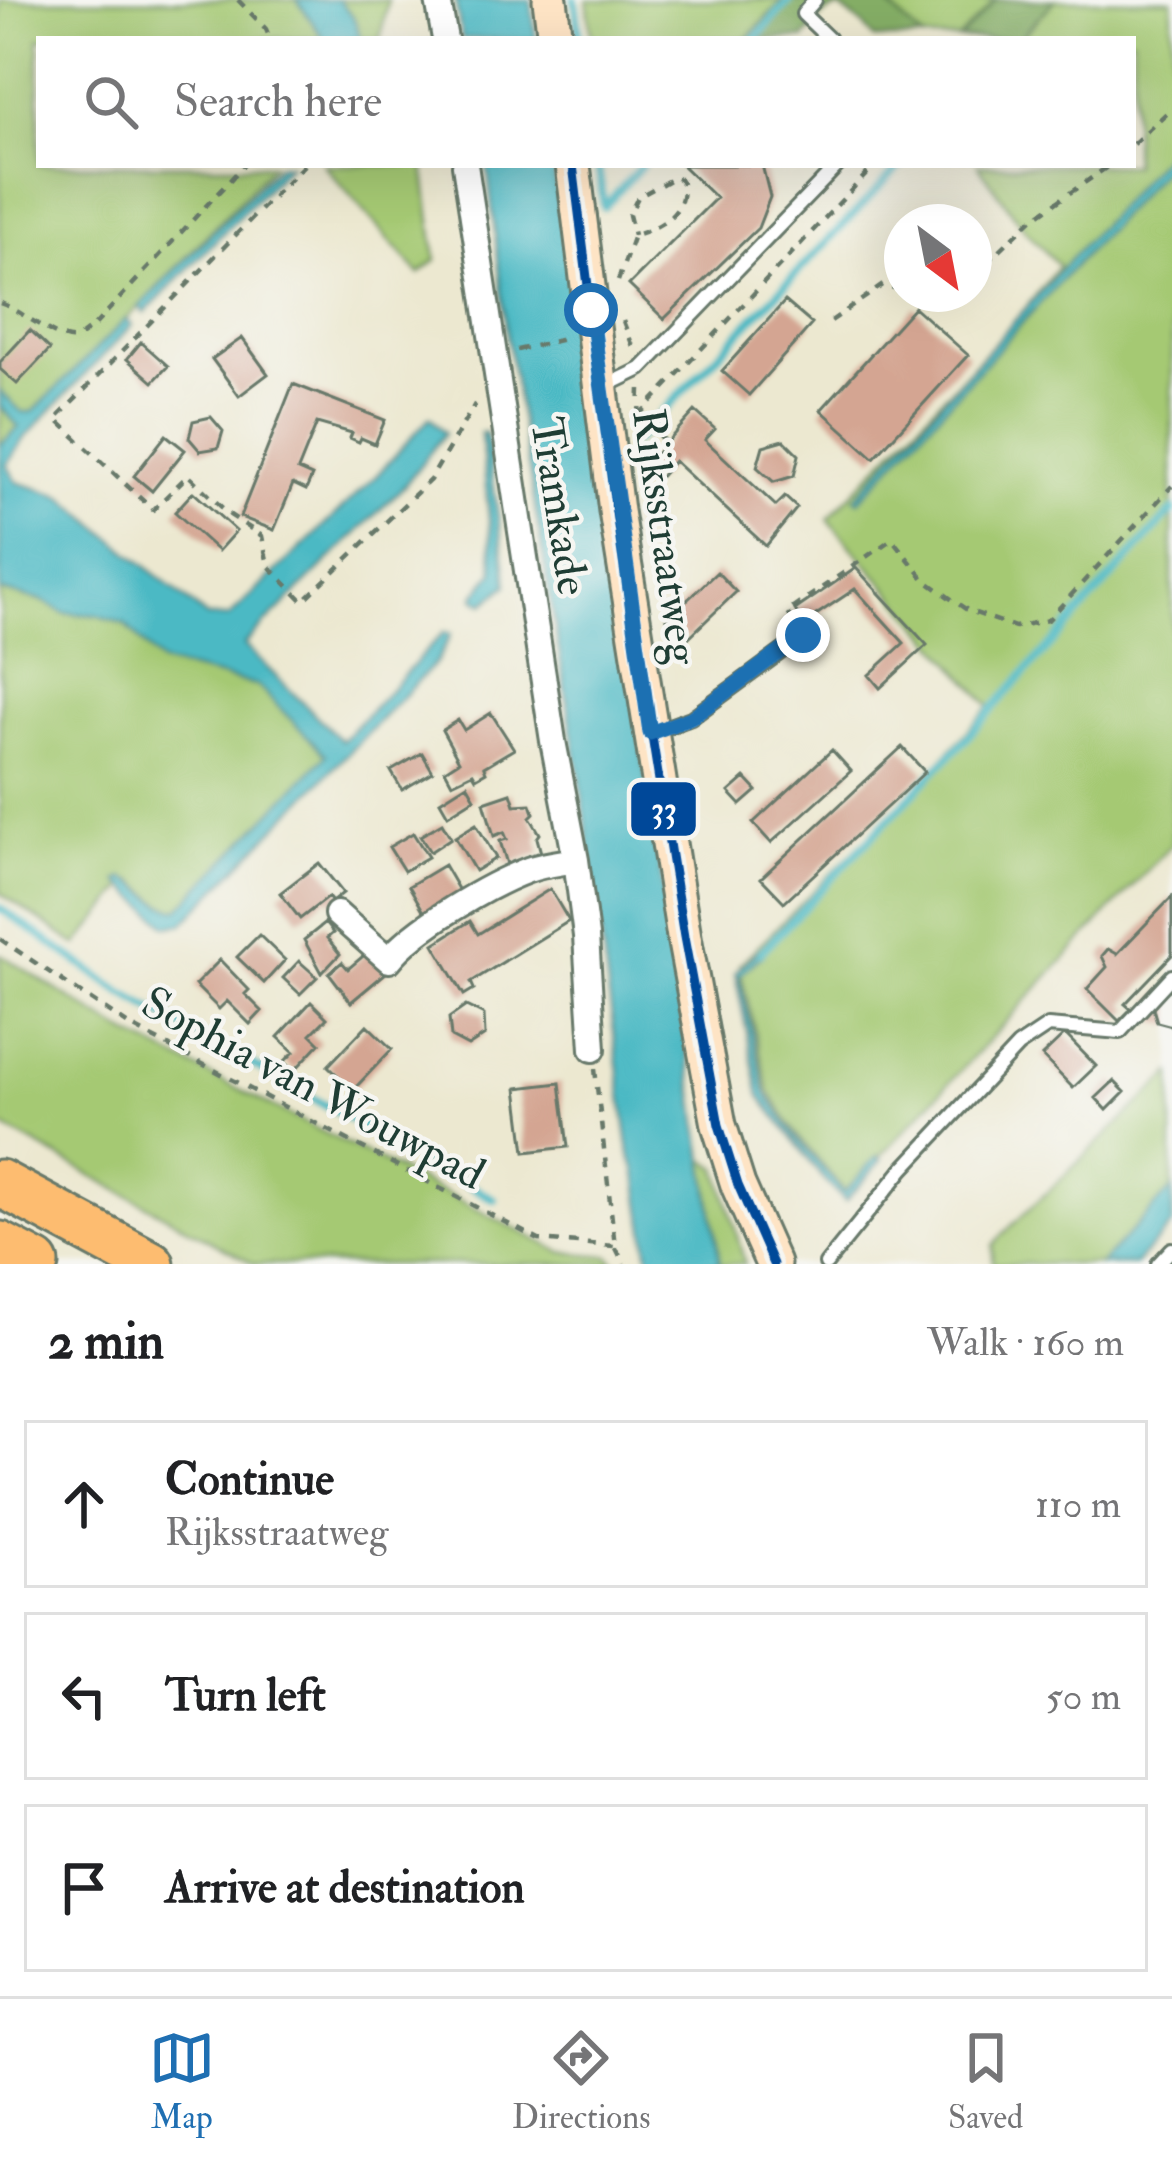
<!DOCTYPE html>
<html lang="en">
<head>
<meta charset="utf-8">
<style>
  body { margin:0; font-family:"IM FELL Double Pica",serif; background:#f6f6f6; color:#202124 }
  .compass { position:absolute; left:884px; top:204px; width:108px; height:108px; border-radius:50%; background:#fff; box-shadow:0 12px 48px #0002; rotate:148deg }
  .stop { position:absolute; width:36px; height:36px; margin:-27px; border:9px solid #1f6fb2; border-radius:50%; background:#fff }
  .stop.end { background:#1f6fb2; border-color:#fff; box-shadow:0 3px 12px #0008 }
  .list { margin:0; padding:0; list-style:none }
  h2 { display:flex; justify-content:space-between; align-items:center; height:156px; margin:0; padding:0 48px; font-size:51px }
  h2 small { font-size:39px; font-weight:400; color:#757577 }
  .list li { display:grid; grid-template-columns:78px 1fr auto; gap:36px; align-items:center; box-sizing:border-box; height:168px; margin:0 24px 24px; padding:0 24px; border:3px solid #e0e0e0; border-radius:0px }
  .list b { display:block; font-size:45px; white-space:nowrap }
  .list p { margin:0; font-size:39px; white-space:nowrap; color:#757577 }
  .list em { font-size:39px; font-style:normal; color:#757577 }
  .icon { flex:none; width:66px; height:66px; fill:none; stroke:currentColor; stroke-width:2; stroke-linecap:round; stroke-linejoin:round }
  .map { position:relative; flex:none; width:1172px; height:1264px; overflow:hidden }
  .search { position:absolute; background:#fff; box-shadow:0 12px 48px #0002; left:36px; right:36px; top:36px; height:132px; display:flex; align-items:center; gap:30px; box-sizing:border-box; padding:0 42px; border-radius:0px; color:#757577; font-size:45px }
  .sheet { height:732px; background:#fff }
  nav { display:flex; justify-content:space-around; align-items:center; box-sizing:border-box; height:168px; border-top:3px solid #e0e0e0; background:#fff; font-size:33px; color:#757577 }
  nav a { display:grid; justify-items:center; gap:6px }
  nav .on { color:#1f6fb2 }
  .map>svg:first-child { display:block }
  .green { fill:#a5c973; stroke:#628354; stroke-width:3 }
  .forest { fill:#84ad65; stroke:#52754c; stroke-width:3 }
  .water { fill:#4bb9c4; stroke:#357b7c; stroke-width:3 }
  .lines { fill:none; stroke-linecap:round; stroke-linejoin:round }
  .stream { stroke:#4bb9c4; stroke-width:8 }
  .building { fill:#d4a592 }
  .service-casing { stroke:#67796b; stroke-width:18 }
  .minor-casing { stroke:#67796b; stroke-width:30 }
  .secondary-casing { stroke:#67796b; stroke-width:39 }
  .motorway-casing { stroke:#67796b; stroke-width:51 }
  .path { stroke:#67796b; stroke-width:4.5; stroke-dasharray:9 9; stroke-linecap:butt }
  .service { stroke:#fff; stroke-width:12 }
  .minor { stroke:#fff; stroke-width:24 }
  .secondary { stroke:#fee4c5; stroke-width:33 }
  .motorway { stroke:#fdbc6f; stroke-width:45 }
  .bus-1-casing { stroke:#f6f6f2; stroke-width:18 }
  .bus-1 { stroke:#004899; stroke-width:9 }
  .route { stroke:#1f6fb2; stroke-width:15 }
  .labels { text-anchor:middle; stroke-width:9; stroke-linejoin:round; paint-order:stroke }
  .street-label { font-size:45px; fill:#1f3d34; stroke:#f6f6f2 }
  .line-badge { stroke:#f6f6f2; stroke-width:4.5 }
  .badge-label { font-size:33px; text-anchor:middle; font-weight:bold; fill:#fff }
</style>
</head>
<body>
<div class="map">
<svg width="1172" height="1264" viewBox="0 0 1172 1264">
  <rect width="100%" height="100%" fill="#f6f6f2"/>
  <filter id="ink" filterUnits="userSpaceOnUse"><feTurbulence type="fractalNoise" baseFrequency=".00833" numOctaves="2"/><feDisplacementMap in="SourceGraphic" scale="24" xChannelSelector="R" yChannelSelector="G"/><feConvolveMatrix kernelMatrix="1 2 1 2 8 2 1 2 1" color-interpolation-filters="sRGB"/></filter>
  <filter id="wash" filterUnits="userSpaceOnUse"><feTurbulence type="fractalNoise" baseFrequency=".004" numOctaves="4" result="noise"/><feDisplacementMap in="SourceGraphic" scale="48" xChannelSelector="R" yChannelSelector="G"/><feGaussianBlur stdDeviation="2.7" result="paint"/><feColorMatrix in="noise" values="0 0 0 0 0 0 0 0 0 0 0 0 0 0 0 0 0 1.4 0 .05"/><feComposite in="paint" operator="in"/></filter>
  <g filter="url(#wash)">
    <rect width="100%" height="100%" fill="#ece8d0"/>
    <path class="green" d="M0 0H388L380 39H39V165H273L139 307 0 445Z
      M587 0H783L747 39H592Z
      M883 0H996L959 39H924Z
      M1055 0H1172V844L846 1193 796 1134 769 1091 739 965 906 800 990 706 828 519 1017 319 1059 266 1026 231 978 165H1133V39H1019Z
      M324 165H424L436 260 419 274Z
      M0 591 43 601 64 613 97 615 125 624 161 663 257 685 327 755 179 909 167 908 134 881 120 882 125 887 77 945 0 893Z
      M0 954 122 1031 562 1252 609 1256 616 1264H254L0 1125Z
      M1172 1073V1222L1133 1264H993V1246L1002 1235Z
      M703 1158 718 1168 745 1264H720Z"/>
    <path class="forest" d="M783 0H883L923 39H874L863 25 840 8C822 11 814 25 804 39H747Z
      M996 0H1055L1019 39H959Z"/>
    <path class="water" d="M297 0H338L353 16 361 39H324Z
      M455 0H531L536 39H462Z
      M1172 146V159L859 501 855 498Z
      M279 165H289L145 313 139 307Z
      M487 165H553L720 1264H650L636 1169 630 1155 580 779 507 337Z
      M126 319 132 325 25 438 7 465 17 482 62 496 207 617H229L377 475 430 417 445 433 404 486 244 645 342 741 444 632 451 634 437 661 183 924 167 926 119 882 123 878C145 884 156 908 179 909L326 755 257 685 161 663 125 624 97 615 64 613 43 601 0 591V445L19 427 0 406V391L22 412H33Z
      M481 433H486L508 585 484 604 475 598 476 594 494 572Z
      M758 950 763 954 739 976 766 1093 795 1136 844 1193 877 1156 882 1160 845 1201 823 1179 760 1096 735 973Z
      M1172 1189V1225L1135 1264H1100Z"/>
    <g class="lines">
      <path class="stream" d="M575 0 580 39
        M755 39 790 0
        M598 165 604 207 642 165
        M635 441 901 165
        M0 908 121 992 494 1199
        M760 953 958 747 1172 511"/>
    </g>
    <g id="blocks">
      <path class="building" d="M682 165H762L770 197 758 228 664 319 629 285 716 198Z
        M785 301 812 324 749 395 722 371Z
        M914 307 968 355 874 458 821 410Z
        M30 330 50 349 17 384 0 369V362Z
        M242 338 268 374 239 396 212 359Z
        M141 342 168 366 153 382 127 359Z
        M293 384 385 420 375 444 361 438 359 442 350 438 352 433 317 423 298 470 312 476 306 490 293 484 274 530 240 517Z
        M695 411 715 429 705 440 776 506 785 497 797 508 766 546 674 461 657 480 644 467Z
        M211 417 223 431 218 448 200 451 189 438 193 421Z
        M166 435 185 450 152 491 134 476Z
        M784 440 799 455 794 476 774 482 757 467 763 446Z
        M193 492 236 531 218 551 175 512Z
        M856 568 927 645 880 688 869 675 904 643 855 589 804 623 795 610Z
        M717 572 736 592 687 639 667 619Z
        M491 713 514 749 484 767 486 772 476 778 473 773 452 783 445 770 459 761 442 730 458 720 464 730Z
        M902 747 925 772 784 902 761 878Z
        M832 750 851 771 771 843 753 823Z
        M422 753 433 772 402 790 391 771Z
        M745 778 757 791 741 805 729 792Z
        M467 784 475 798 448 815 440 801Z
        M511 793 515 805 531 804 534 813 530 817 540 834 537 838 541 853 507 864 500 841 507 839 504 832 494 836 484 802Z
        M442 823 451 838 430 852 420 836Z
        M476 824 496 858 475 871 455 837Z
        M413 833 428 857 404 871 389 847Z
        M319 863 343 893 332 902 328 897 300 919 280 893Z
        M444 865 462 896 427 917 409 886Z
        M550 889 569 921 471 982 474 989 464 995 434 944 470 921 478 934Z
        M1172 897V955L1125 1004 1131 1009 1119 1021 1087 989 1107 967 1102 956 1108 949 1117 954Z
        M325 923 333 933 327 938 340 954 322 973 304 940Z
        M259 935 285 960 264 983 237 957Z
        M369 951 387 972 351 1002 329 973 342 962 348 969Z
        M220 960 249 990 245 994 262 1011 250 1024 227 1001 219 1009 195 985Z
        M299 961 317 977 300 994 283 978Z
        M1166 987 1172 989V1026L1157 1022 1151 1002Z
        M311 1002 327 1018 311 1034 320 1043 294 1071 284 1062 294 1052 278 1037Z
        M466 1006 484 1015 485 1035 468 1046 451 1037 449 1018Z
        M367 1025 392 1049 353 1090 328 1066Z
        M1065 1034 1096 1066 1073 1088 1042 1056Z
        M1114 1081 1125 1092 1107 1110 1096 1098Z
        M560 1083 568 1147 525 1152 517 1088Z"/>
    </g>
  </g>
  <g filter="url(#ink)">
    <use href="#blocks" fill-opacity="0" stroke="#67796b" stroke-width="3"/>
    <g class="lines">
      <g class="service-casing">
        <path id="service" d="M815 0 803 14 829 39
          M606 386 641 369 838 165
          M656 731 691 718 804 635
          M826 1264 903 1169 1018 1046 1048 1026 1120 1032 1172 976
          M1158 1264 1172 1249"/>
      </g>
      <g class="minor-casing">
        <path id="minor" d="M438 0 445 39
          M465 165 553 741 576 860 586 936 593 1049
          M337 914 389 960C414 928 490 884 528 870 543 864 560 863 576 860"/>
      </g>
      <g class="secondary-casing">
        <path id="secondary" d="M550 0 555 39
          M573 165 616 511 684 937 719 1125 738 1185 773 1264"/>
      </g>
      <g class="motorway-casing">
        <path id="motorway" d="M0 1183 151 1264
          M0 1245 36 1264"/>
      </g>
      <path class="path" d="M238 0 266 29 270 39
        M1133 144 1172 108
        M304 165 56 419 153 510 188 475 230 515 262 536 268 565 303 601 430 480 475 404
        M974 275 1031 220 1110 165
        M618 281 634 235C660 228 690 211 681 180L675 177 638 197 629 215 634 235
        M918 294 946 302 954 294
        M0 303C19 309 59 342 74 339 81 337 86 331 92 328L244 165
        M623 321 634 349
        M831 321 883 285 902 290
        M517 350 564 339
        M640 389 639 415 666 443
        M639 415 875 165
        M794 621 787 612 892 539 926 581 967 610 1015 627 1048 620 1172 486
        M0 939 130 1026 539 1240 615 1246
        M595 1069 615 1246 624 1264"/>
      <use href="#service" class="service"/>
      <use href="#minor" class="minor"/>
      <use href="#secondary" class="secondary"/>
      <use href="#motorway" class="motorway"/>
      <g class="bus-1-casing">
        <path id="bus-1" d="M573 165 616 511 684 937 719 1125 738 1185 773 1264"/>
      </g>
      <use href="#bus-1" class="bus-1"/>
    </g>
  </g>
  <g class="lines" filter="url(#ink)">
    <path class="route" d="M591 310 650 733 691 718 803 635"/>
  </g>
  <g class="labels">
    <g class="street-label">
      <text transform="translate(561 506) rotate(81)" y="16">Tramkade</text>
      <text transform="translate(667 536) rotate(82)" y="16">Rijksstraatweg</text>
      <text transform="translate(314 1087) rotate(28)" y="16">Sophia van Wouwpad</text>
    </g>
  </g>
  <rect class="line-badge" x="629" y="780" width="69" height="58" rx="12" fill="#004899"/>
  <g class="badge-label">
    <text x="664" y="820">33</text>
  </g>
</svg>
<svg class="compass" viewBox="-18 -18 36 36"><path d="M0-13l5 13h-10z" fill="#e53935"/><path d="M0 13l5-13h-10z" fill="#757577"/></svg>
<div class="stop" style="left:591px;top:310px"></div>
<div class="stop end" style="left:803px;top:635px"></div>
<div class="search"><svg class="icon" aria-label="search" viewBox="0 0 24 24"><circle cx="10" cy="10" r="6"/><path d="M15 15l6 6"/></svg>Search here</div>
</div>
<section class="sheet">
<h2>2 min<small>Walk · 160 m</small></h2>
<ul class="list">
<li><svg class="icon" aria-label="ahead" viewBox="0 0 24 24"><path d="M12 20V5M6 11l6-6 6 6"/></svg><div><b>Continue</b><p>Rijksstraatweg</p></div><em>110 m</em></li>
<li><svg class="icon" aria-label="left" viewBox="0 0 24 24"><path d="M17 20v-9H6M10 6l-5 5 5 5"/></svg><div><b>Turn left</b></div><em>50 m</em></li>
<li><svg class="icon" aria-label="arrive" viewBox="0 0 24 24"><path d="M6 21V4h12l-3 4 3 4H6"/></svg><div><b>Arrive at destination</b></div></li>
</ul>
</section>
<nav>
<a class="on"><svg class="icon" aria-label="map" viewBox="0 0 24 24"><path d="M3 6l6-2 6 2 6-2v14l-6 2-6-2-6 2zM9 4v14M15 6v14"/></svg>Map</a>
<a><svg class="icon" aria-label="directions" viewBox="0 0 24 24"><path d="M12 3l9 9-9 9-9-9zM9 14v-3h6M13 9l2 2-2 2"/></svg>Directions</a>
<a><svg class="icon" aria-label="saved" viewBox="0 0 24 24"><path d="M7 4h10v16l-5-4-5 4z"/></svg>Saved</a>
</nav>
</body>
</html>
